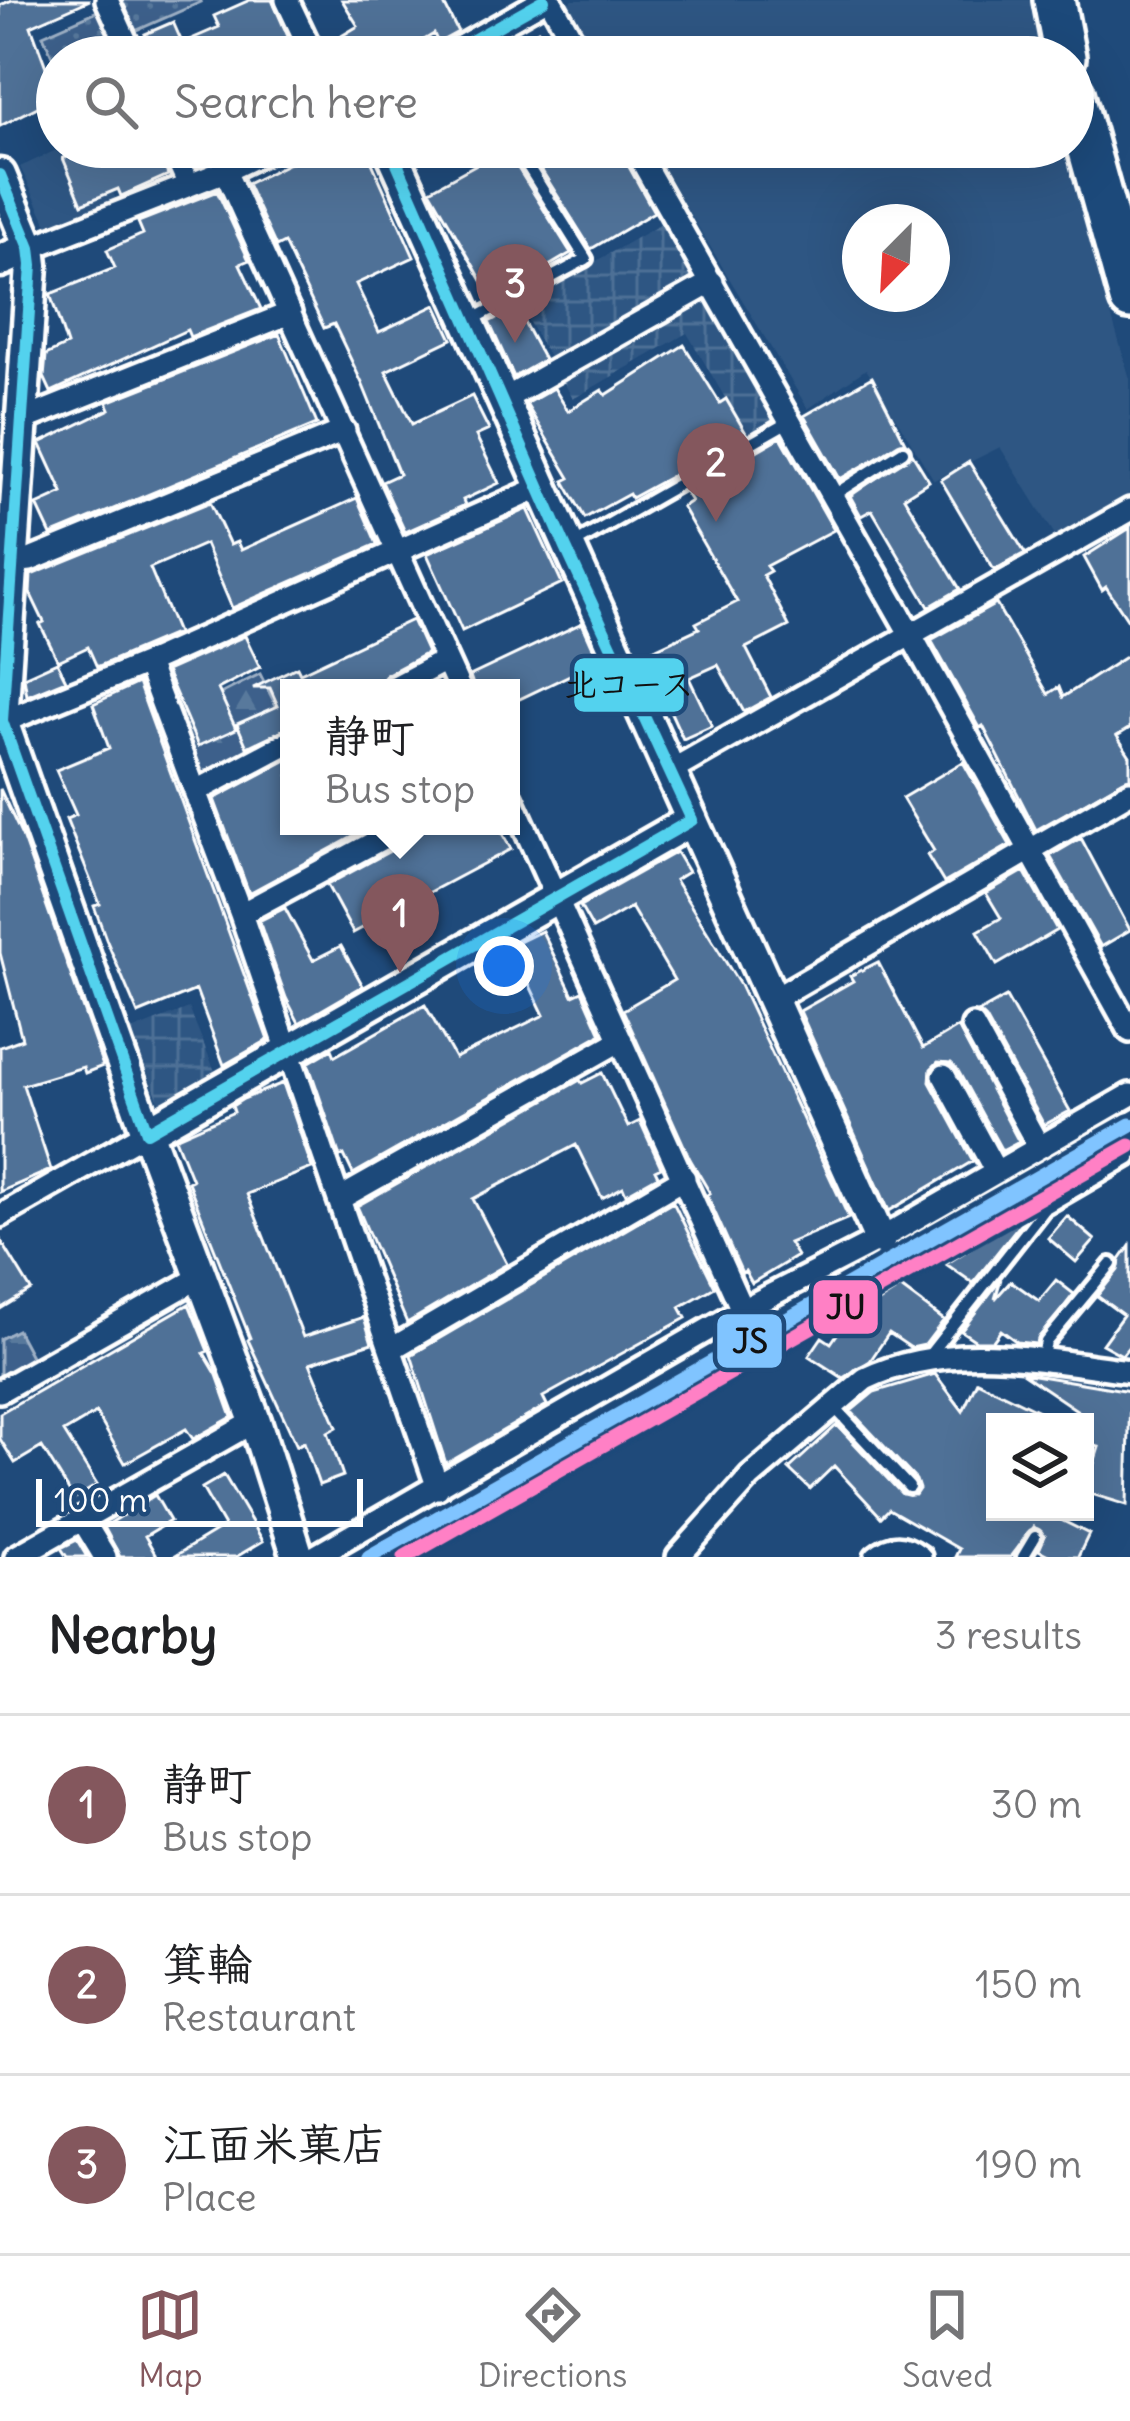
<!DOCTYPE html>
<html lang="en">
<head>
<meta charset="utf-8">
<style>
  body { margin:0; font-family:Delius,"Klee One",sans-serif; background:#f2f2f2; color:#202124 }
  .controls { position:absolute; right:36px; bottom:36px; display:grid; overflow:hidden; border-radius:0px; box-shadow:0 12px 48px #0002 }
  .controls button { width:108px; height:108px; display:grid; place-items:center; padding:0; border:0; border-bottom:3px solid #e0e0e0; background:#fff; color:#202124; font:60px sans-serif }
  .compass { position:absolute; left:842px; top:204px; width:108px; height:108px; border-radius:50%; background:#fff; box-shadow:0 12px 48px #0002; rotate:204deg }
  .scale { position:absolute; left:36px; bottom:30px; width:327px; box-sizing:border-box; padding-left:12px; border:6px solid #fff; border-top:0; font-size:33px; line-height:42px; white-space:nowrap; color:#fff; -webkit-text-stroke:9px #1f4a7a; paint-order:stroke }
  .you { position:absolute; left:504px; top:966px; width:42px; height:42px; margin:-30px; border:9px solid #fff; border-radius:50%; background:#1a73e8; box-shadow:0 0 0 18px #1a73e833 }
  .badge { display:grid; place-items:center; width:78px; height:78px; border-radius:50%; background:#84575d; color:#fff; font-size:39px; font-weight:700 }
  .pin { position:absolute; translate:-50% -99px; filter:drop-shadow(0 3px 6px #0008) }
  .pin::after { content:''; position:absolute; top:63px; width:42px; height:36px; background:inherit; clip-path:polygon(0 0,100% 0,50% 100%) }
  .popup { position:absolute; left:280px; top:679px; width:240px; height:156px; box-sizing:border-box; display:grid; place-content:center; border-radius:0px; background:#fff; filter:drop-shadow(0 3px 9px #0005); font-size:39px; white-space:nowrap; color:#757577 }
  .popup b { font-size:45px; color:#202124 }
  .popup::after { content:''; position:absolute; left:50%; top:100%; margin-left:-24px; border:24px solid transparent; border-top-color:#fff }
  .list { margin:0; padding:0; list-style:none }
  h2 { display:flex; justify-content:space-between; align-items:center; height:156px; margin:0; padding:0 48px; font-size:51px }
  h2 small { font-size:39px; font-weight:400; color:#757577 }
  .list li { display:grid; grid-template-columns:78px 1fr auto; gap:36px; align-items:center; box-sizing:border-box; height:180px; padding:0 48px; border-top:3px solid #e0e0e0 }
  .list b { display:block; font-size:45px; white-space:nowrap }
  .list p { margin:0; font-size:39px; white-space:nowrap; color:#757577 }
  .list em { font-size:39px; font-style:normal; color:#757577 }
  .icon { flex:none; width:66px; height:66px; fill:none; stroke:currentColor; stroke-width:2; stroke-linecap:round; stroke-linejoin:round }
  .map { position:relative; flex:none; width:1130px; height:1557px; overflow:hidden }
  .search { position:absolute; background:#fff; box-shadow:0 12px 48px #0002; left:36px; right:36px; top:36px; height:132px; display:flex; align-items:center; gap:30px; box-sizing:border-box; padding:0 42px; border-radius:66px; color:#757577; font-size:45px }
  .sheet { height:696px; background:#fff }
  nav { display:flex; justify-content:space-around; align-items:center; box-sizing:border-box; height:168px; border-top:3px solid #e0e0e0; background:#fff; font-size:33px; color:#757577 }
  nav a { display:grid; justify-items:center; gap:6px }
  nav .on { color:#84575d }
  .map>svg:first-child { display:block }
  .built { fill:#2e5683; fill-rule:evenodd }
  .industrial { fill:url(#industrial-grid) }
  .grass { fill:url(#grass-dots); stroke:#9eb0c5; stroke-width:3 }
  .forest { fill:url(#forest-firs); stroke:#9eb0c5; stroke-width:3 }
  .building { fill:#507197; stroke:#fff; stroke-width:3 }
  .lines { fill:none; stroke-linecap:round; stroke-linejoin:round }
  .lane-casing { stroke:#fff; stroke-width:20 }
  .street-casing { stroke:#fff; stroke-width:30 }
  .secondary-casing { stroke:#fff; stroke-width:39 }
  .highway-casing { stroke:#fff; stroke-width:48 }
  .lane { stroke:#1f4a7a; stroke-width:10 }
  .street { stroke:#1f4a7a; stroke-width:21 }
  .secondary { stroke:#1f4a7a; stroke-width:30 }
  .highway { stroke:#1f4a7a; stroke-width:39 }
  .bus-1-casing { stroke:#1f4a7a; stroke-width:21 }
  .bus-1 { stroke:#53d2ee; stroke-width:12 }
  .rail-1-casing { stroke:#1f4a7a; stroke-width:24 }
  .rail-2-casing { stroke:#1f4a7a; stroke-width:24 }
  .rail-1 { stroke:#80c4ff; stroke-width:15 }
  .rail-2 { stroke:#ff80c5; stroke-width:15 }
  .line-badge { stroke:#1f4a7a; stroke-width:4.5 }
  .pale-badge-label { font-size:33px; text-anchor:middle; font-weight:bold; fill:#111 }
</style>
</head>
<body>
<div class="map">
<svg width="1130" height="1557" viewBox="0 0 1130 1557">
  <defs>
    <pattern id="industrial-grid" width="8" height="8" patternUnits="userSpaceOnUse" patternTransform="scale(3)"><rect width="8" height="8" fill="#2e5683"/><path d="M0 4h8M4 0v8" fill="none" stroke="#4d6f96"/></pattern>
    <pattern id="grass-dots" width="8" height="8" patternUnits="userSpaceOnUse" patternTransform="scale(3)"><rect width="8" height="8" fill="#3c618b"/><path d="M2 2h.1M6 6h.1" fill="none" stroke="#59799c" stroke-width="1.8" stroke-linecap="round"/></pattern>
    <pattern id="forest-firs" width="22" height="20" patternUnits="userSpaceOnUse" patternTransform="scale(3)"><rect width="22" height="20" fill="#3c618b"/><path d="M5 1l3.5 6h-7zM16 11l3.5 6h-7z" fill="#59799c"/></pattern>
  </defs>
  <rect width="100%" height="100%" fill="#1f4a7a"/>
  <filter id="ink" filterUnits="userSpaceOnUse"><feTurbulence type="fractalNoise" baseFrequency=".00833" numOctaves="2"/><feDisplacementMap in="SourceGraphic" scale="24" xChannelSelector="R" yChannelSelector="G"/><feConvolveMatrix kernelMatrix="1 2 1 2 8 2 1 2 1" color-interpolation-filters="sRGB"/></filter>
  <g filter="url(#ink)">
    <path class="built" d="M573 0H1031L1043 57H596L564 5Z
      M63 147H92L116 199 50 230 20 167Z
      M650 147H1062L1130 379V503L1060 543 1000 447 934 480 866 369 808 409ZM860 222H932V294H860Z"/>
    <path class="industrial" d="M661 224 693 278 550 359 519 305Z
      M709 294 782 418 748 437 687 333 573 399 562 379Z
      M189 1008 217 1076 161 1106 131 1031Z"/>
    <path class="grass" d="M121 0H200L201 2 135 31Z
      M100 10 120 57H57V67L43 35Z"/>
    <path class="forest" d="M260 674 289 731V739L205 780 173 718Z
      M17 1330 33 1360 0 1378V1339Z"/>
    <path class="building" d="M12 0H90L31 26 57 97 0 126V5Z
      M250 0H272L297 57H194L187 41 219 27 214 16Z
      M342 0H442L458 32 438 43 434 34 396 57H329L325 46 358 26Z
      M173 22 184 47 155 57 145 34Z
      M538 30 555 57H493Z
      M90 147H157L168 175 121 196 118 189 82 204 63 158Z
      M322 147H365L414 257 356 284 379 332 436 305 452 339 386 371 412 424 472 396 489 430 476 436 499 483 463 500 465 505 405 532 382 482 399 474 362 383 334 324 324 328 284 243 276 247 247 184Z
      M477 147H618L654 212 591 249 532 155 520 151 515 157 516 165 571 253 542 270 538 264 503 283 506 290 492 298 430 190 484 160Z
      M217 191 249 260 240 264 261 309 190 337 187 330 51 392 44 377 46 355 67 345 50 294 115 268 107 250 143 234 138 222Z
      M516 308 544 360 514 377 489 322Z
      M279 334 317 424 51 535 37 505 63 493 40 443 110 409 107 402Z
      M684 345 720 403 726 399 747 435 631 498 629 494 585 518 564 481 570 478 526 404 554 388 568 411 602 390 606 395Z
      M872 377 905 442 840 479 804 416Z
      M781 437 834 530 766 566 770 571 763 575 789 626 746 648 771 697 744 712 718 665 689 678 712 726 683 739 644 654 699 628 696 623 737 602 682 507 691 501 685 492Z
      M912 453 929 481 904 497 960 589 929 607 872 510 861 516 850 496Z
      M969 462 1025 553 994 570 941 480Z
      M357 498 377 544 232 608 205 544 150 568 177 633 97 667 88 647 58 661 40 624 44 622 30 593 31 575 210 502 230 545 237 542 241 550Z
      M528 509 562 583 462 631 427 554Z
      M1130 528V623L1106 587 1102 590 1084 557Z
      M996 604 1048 694 1059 687 1063 697 1130 654V728L1117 736 1130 756V777L1036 830 983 726 980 728 931 640Z
      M412 620 427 653 386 675 378 688H289V727L247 747 237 724 278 706 270 688H253L297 667 300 673Z
      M582 623 599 661 511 703V688H474L470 676Z
      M245 636 260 667 218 689 236 729 198 746 166 671Z
      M57 662 66 680 27 696 24 677Z
      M138 683 268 1040 224 1065 196 990 138 1014 106 939 94 906 100 904 66 819 76 815 56 770 109 748 93 704Z
      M289 759V826H373L249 893 214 799Z
      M963 762 1010 845 944 883 927 855 934 851 902 798Z
      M0 789 22 836 103 1066 85 1073 83 1067 23 1085 51 1170 0 1192V1047L22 1039 0 953Z
      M420 826H498L511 849 353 933 327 885 412 839Z
      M1081 838 1130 930 1101 947 1050 856Z
      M676 852 688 872 675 880 740 985 849 1218 789 1243 797 1256 752 1283 745 1271 742 1273 707 1195 710 1193 690 1159 623 1010 674 980 631 907 593 929 580 906Z
      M1024 871 1057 930 997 965 978 931 1001 918 986 893Z
      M285 908 313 960 341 946 363 986 299 1023 286 998 259 921Z
      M542 931 573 995 582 991 601 1034 353 1174 344 1155 340 1157 308 1063 332 1049 335 1056 425 1005 455 1058 544 1015 511 946Z
      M878 962 923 1048 958 1027 1019 1142 1002 1151 957 1069 951 1063 938 1062 931 1069 930 1082 973 1161 889 1211 800 1011 853 981 850 976Z
      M1006 997 1070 1111 1044 1125 986 1019 979 1012Z
      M602 1073 628 1127 640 1121 661 1167 655 1170 658 1176 626 1194 623 1187 602 1198 576 1145 473 1199 507 1264 407 1323 357 1206 580 1080 582 1083Z
      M283 1083 312 1168 247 1194 303 1337 364 1317 372 1343 310 1363 337 1427 328 1432 343 1476 319 1485 304 1442 297 1446 248 1340 250 1338 188 1182 192 1180 175 1138 234 1112 232 1106 243 1099Z
      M673 1202 715 1287 680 1307 686 1318 543 1397 547 1405 446 1464 411 1355Z
      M1031 1210 973 1283 946 1264Z
      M1067 1216 1095 1240 1076 1262 1048 1238Z
      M0 1239 31 1290 0 1309Z
      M1130 1246V1345L1122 1355 1102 1344 1123 1315 1097 1296 1118 1270 1120 1260Z
      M1001 1279 995 1299 1011 1281 1039 1301 1056 1280 1074 1294 1036 1344 1017 1342 1001 1330 993 1341H976L961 1331Z
      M901 1288 944 1320 925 1345 911 1348 889 1333 870 1361 843 1378 809 1356 822 1337 831 1343 849 1317 852 1319Z
      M189 1304 208 1351 204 1353 217 1375 232 1417 193 1439 186 1429 125 1463 96 1413 64 1432 97 1485 74 1499 42 1447 15 1463 0 1439V1413Z
      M1022 1373 1130 1391 1127 1505 1085 1492 1099 1447 1085 1444 1087 1417Z
      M935 1374 963 1411 977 1381 1061 1422H995V1512H1045L1089 1534 1078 1557H1052L1039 1550 1045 1536 1034 1527 1011 1557H955L959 1549 889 1509 881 1517 834 1466 810 1489 789 1469 837 1425 902 1494 915 1495 919 1489 916 1480 851 1411 874 1392Z
      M224 1475 263 1541 236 1557H173L224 1526 202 1488Z
      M155 1495 170 1521 145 1536 157 1557H120L104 1527Z
      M77 1540 87 1557H67L61 1548Z"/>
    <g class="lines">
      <g class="lane-casing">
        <path id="lane" d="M470 321 586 259 524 160
          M832 496 903 451
          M574 544 790 421
          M926 1359 1044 1209 1130 1159
          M1042 1360 1046 1342 1111 1264
          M833 1406 909 1487
          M1023 1557 1035 1537"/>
      </g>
      <g class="street-casing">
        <path id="street" d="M107 0 133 57
          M287 0 314 57
          M550 0 582 57
          M443 57 544 0
          M172 147 189 185
          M634 147 912 637 1130 1031
          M225 171 459 688
          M30 248 225 171 275 147
          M501 401 712 282
          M23 420 290 313
          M4 563 30 560 344 431
          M147 663 241 914 438 1488
          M393 688 446 660
          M0 723 147 663 539 488
          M669 772 1130 510
          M197 791 289 742
          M511 797 742 1310
          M241 914 405 826
          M774 999 1130 792
          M973 1026 1039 1147
          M944 1076 996 1172
          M341 1198 621 1040
          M0 1216 147 1132
          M393 1348 684 1178
          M0 1391 200 1277
          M82 1519 105 1557
          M16 1557 255 1421
          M314 1557 742 1310 880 1239 1130 1095
          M678 1557 750 1477 865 1379C949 1339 1041 1360 1130 1371
          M876 1557C892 1544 903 1544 920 1557"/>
      </g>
      <g class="secondary-casing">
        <path id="secondary" d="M390 147C551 512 720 874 880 1239
          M0 175 30 248 32 265 2 721 147 1132 255 1421 298 1557
          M0 261 30 248
          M147 1132 692 820"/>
      </g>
      <g class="highway-casing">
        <path id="highway" d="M1054 0 1065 57
          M1073 93 1130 299"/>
      </g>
      <use href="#lane" class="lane"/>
      <use href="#street" class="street"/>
      <use href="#secondary" class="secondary"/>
      <use href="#highway" class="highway"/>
      <g class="bus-1-casing">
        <path id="bus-1" d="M443 57 544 0
          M0 175 30 248 32 265 2 721 147 1132 692 820 566 548 390 147"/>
      </g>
      <use href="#bus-1" class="bus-1"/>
      <g class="rail-1-casing">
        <path id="rail-1" d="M369 1557 1130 1125"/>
      </g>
      <g class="rail-2-casing">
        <path id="rail-2" d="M405 1557 1130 1146"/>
      </g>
      <use href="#rail-1" class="rail-1"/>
      <use href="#rail-2" class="rail-2"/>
    </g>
  </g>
  <g class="line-badge">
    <rect x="572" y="656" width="114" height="58" rx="12" fill="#53d2ee"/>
    <rect x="811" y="1278" width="69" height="58" rx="12" fill="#ff80c5"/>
    <rect x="715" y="1312" width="69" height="58" rx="12" fill="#80c4ff"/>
  </g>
  <g class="pale-badge-label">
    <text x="629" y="696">北コース</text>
    <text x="846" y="1319">JU</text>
    <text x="750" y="1353">JS</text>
  </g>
</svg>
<div class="controls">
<button><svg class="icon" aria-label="layers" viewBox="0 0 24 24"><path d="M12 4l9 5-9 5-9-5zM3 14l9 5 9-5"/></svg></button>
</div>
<svg class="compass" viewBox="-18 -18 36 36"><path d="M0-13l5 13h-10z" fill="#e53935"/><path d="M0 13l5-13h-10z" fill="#757577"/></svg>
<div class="scale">100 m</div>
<div class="you"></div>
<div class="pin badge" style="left:400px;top:973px">1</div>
<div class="popup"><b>静町</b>Bus stop</div>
<div class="pin badge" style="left:716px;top:522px">2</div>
<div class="pin badge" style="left:515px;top:343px">3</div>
<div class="search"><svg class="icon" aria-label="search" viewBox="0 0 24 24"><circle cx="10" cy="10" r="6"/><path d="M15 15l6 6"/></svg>Search here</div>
</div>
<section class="sheet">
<h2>Nearby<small>3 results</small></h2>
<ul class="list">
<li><span class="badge">1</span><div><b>静町</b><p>Bus stop</p></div><em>30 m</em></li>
<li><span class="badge">2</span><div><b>箕輪</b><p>Restaurant</p></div><em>150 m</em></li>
<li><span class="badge">3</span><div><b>江面米菓店</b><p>Place</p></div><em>190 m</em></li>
</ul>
</section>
<nav>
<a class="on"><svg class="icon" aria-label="map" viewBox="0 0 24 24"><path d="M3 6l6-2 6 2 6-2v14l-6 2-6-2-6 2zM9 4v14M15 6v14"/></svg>Map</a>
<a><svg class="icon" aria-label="directions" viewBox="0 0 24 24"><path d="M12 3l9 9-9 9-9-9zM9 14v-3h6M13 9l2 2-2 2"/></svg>Directions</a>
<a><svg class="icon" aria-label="saved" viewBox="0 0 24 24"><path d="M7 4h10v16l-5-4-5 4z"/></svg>Saved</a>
</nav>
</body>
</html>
